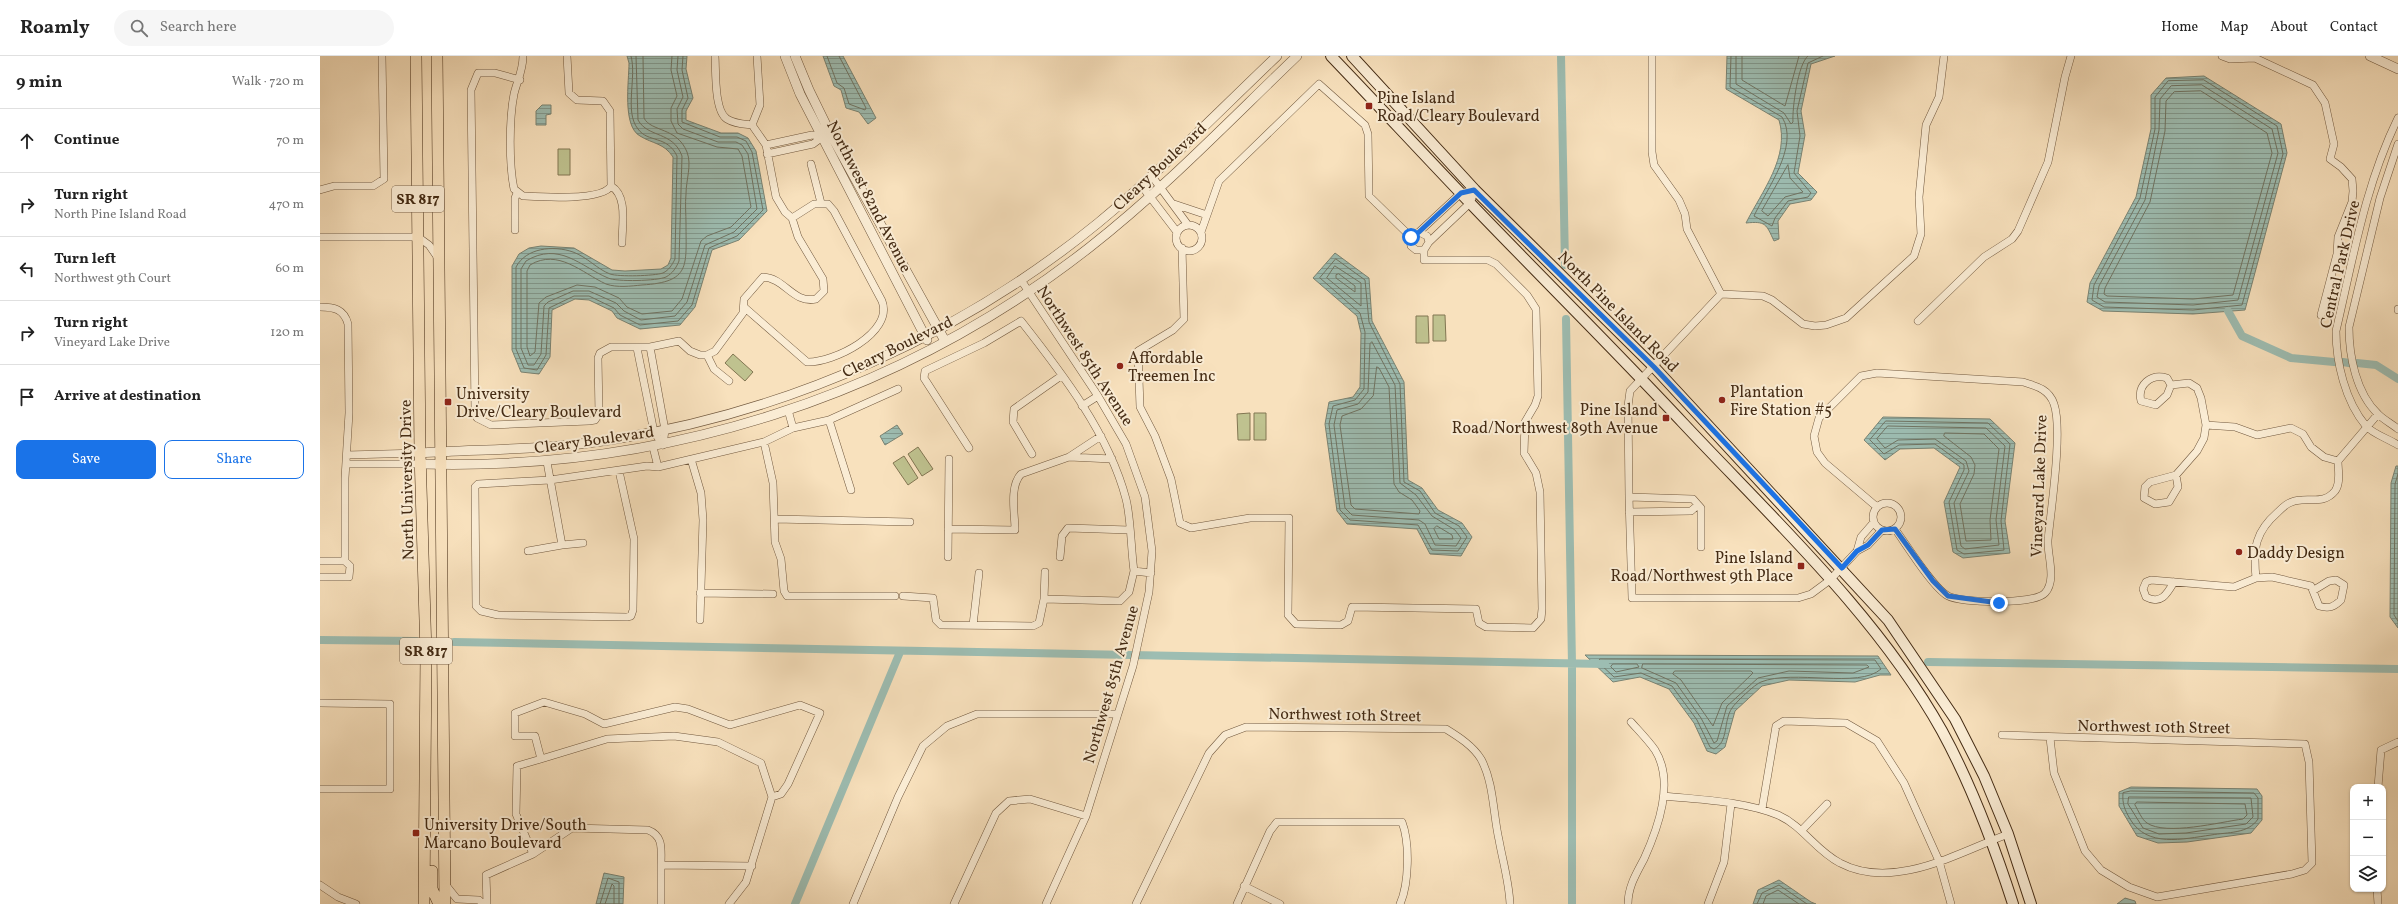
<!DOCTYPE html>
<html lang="en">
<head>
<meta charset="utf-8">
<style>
  body { margin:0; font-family:Vollkorn,serif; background:#f6f6f6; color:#222 }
  .controls { position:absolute; right:12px; bottom:12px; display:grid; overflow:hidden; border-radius:8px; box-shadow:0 1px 3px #0004 }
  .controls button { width:36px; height:36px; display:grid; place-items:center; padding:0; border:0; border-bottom:1px solid #e0e0e0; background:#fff; color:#222; font:20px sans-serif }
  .stop { position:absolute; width:12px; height:12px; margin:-9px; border:3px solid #1a73e8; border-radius:50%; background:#fff }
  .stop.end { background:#1a73e8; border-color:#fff; box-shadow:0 1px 4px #0008 }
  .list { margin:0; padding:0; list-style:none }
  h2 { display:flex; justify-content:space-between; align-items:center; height:52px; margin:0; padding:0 16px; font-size:17px }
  h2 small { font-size:13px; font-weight:400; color:#767676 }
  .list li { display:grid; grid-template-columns:26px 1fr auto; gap:12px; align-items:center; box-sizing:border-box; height:64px; padding:0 16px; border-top:1px solid #e0e0e0 }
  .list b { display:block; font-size:15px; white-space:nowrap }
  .list p { margin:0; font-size:13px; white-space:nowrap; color:#767676 }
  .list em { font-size:13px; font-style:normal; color:#767676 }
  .actions { display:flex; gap:8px; padding:12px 16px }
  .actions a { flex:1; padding:9px 0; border:1px solid #1a73e8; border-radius:8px; text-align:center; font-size:14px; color:#1a73e8 }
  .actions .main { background:#1a73e8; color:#fff }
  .icon { flex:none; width:22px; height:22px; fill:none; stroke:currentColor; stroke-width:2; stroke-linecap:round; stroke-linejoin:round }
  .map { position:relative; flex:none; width:2078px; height:848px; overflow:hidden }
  header { display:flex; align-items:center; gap:24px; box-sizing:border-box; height:56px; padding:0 20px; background:#fff; border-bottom:1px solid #e0e0e0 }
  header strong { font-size:19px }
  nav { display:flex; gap:22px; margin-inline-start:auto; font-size:14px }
  .search { width:280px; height:36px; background:#f6f6f6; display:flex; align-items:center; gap:10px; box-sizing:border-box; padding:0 14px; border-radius:22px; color:#767676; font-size:15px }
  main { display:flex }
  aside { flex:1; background:#fff }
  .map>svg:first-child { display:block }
  .green { fill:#bfc28f; stroke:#827652 }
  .water { fill:url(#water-rules); stroke:#798373 }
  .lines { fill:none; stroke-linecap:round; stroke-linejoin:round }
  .shore { stroke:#707463; stroke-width:1 }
  .canal { stroke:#9dbdb2; stroke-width:8 }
  .minor-casing { stroke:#71583e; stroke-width:8 }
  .tertiary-casing { stroke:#71583e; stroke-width:10 }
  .secondary-casing { stroke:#442b14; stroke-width:12 }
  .primary-casing { stroke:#442b14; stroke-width:12 }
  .minor { stroke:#faecd4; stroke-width:7 }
  .tertiary { stroke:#faecd4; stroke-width:9 }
  .secondary { stroke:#faecd4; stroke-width:10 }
  .primary { stroke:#f8e1bd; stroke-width:11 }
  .route { stroke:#1a73e8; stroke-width:5 }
  .poi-dot { fill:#8f2418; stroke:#faecd4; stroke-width:1.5 }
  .labels { text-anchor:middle; stroke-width:4; stroke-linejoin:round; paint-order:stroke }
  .shield { fill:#faecd4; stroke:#7b654e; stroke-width:1 }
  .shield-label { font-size:15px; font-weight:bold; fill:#442b14 }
  .poi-label { font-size:16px; fill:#442b14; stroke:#faecd4; text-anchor:start }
  .street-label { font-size:16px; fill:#442b14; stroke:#faecd4 }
</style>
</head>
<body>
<header>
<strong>Roamly</strong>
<div class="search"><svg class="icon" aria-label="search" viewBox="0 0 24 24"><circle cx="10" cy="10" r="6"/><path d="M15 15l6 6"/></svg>Search here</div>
<nav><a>Home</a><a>Map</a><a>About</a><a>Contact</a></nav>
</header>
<main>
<aside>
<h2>9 min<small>Walk · 720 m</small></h2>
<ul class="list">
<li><svg class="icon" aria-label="ahead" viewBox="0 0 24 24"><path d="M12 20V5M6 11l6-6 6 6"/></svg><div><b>Continue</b></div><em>70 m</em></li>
<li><svg class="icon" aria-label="right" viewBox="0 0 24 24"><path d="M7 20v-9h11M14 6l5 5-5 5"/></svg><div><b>Turn right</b><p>North Pine Island Road</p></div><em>470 m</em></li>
<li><svg class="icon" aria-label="left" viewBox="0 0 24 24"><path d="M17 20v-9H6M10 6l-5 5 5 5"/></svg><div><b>Turn left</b><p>Northwest 9th Court</p></div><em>60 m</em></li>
<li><svg class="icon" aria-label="right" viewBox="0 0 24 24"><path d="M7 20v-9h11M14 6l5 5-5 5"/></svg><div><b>Turn right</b><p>Vineyard Lake Drive</p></div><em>120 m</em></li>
<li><svg class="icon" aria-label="arrive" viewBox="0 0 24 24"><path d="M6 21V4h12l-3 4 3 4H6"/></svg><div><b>Arrive at destination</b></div></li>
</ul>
<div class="actions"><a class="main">Save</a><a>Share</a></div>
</aside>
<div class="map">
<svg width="2078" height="848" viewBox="0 0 2078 848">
  <defs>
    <pattern id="water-rules" width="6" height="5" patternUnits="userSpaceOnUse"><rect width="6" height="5" fill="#9dbdb2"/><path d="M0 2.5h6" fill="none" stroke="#829a90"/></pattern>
  </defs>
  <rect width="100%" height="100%" fill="#f8e1bd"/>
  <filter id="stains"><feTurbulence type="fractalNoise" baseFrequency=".005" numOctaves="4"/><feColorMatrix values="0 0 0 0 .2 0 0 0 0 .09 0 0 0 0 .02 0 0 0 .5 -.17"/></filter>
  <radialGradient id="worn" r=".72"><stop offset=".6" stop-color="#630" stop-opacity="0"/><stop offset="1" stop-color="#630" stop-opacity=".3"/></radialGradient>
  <path class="green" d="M238 93H250V119H238Z
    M1113 259H1125L1126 285H1113Z
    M1096 260H1108L1109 287H1096Z
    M413 298 433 316 425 325 405 307Z
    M930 357V384H918L917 358Z
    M934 357H946V384H934Z
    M598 391 613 413 602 420 588 398Z
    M584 400 598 422 588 429 573 407Z"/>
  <path class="water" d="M307 0H367L366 13 373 42 366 55V64L401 77H418L428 82 436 95 447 155 419 184 392 194 375 251 360 269 320 273 297 262 292 255 269 244 255 243 232 254 230 301 219 318 201 316 192 294V210L199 198 209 192 221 190 254 192 292 214 305 215 341 213 348 209 351 202 353 101C344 87 333 88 320 80 302 70 309 25 309 7Z
    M503 0H523L556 62 548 68 539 56 526 52 521 34 514 30Z
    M1407 0H1515L1491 8 1481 55 1485 79 1478 117 1497 136 1491 144 1470 148 1458 165 1459 183 1454 185C1446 168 1446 165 1426 167 1442 135 1470 101 1459 64L1406 33Z
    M1884 20 1961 68 1967 97 1925 254 1873 258 1783 255 1767 246 1770 227 1816 141 1831 73V39L1846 22Z
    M222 49H231V58L226 59V69H216V55Z
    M1015 197 1049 222 1052 265 1084 326 1088 424 1102 432 1118 454 1142 467 1152 481 1141 500 1110 498 1097 473 1027 468 1017 455 1005 368 1009 346 1033 341 1040 331 1041 277 1037 260 993 222Z
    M1563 361 1670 363 1695 387 1685 465 1690 497 1643 502 1633 496 1624 446 1640 411 1614 392 1580 393 1565 404 1544 384Z
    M577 369 583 378 565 389 560 380Z
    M2076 410H2078V572L2070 561 2071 427Z
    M1265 599 1558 600 1571 619H1560L1535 626 1469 624 1442 630 1415 655 1405 691 1396 698 1387 695 1374 667 1349 633 1320 621 1293 626Z
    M1811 731 1937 733 1942 740V764L1931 777 1867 786 1838 787 1817 780 1799 750V736Z
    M284 817 304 821 303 848H276Z
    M1459 824 1491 846 1496 848H1433L1438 834Z
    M1805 842 1815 845 1816 848H1797Z"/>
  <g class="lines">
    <path class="shore" d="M311 0C317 21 304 56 318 73 328 87 347 79 357 100L355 203C352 209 349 214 343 217 334 220 299 221 290 218 277 213 267 201 253 196 233 189 206 192 196 211V293L204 312 217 314 226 299 229 252 254 240H269L294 252 300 259 320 269 358 265 372 249 389 192 417 180 443 154 432 96 426 85 417 81H400L362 66V54L368 42 362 14 363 0
      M316 0 318 64C328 82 353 75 362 100L359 205C356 212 353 217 346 221 337 225 297 226 288 222 260 210 239 185 206 205L201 213V292L208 309H214L221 298 224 250 228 246 253 235H269L296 247 304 255 321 264 355 260 367 246 385 189 414 176 437 153 428 98 422 89 416 86H398L363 73 358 68 357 53 363 41 357 14 358 0
      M323 0 324 62C331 76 357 71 367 96 372 109 366 124 366 138 365 148 366 158 366 168 366 210 371 226 322 229 311 230 297 232 286 228 262 217 238 192 210 209L207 215V291L210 300 215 296 219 247 226 241 257 229 275 231 299 242 307 251 322 258 352 255 362 243 381 185 387 180 411 171 431 151 422 100 418 93 397 91 357 77 351 65V52L357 40 351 14 352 0
      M507 0 517 27 524 32 529 48 545 54 546 52 519 0
      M1411 0 1410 31 1462 61C1480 90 1446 134 1434 160L1452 170 1455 162 1468 145 1488 141 1491 137 1474 117 1480 80 1477 55 1488 7 1503 0
      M1416 0V28L1464 57 1471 68 1473 66C1472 53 1478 7 1488 0
      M1422 0V24L1465 50 1479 0
      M1884 24 1957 70 1963 98 1922 249 1873 254 1784 251 1772 244 1774 229 1820 142 1835 73V41L1848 25Z
      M1882 29 1952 73 1958 97 1918 244 1873 249 1785 246 1777 241 1779 230 1825 144 1839 74 1840 43 1851 30Z
      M1881 35 1947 77 1952 97 1913 239 1873 243 1787 240 1784 238 1785 232 1830 146 1845 75 1846 45 1854 36Z
      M1468 109 1470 122 1483 136 1465 141 1448 160 1442 155Z
      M1016 203 1045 224 1049 266 1080 328 1084 426 1100 435 1115 457 1139 470 1147 481 1138 495 1112 494 1098 469 1030 464 1020 454 1009 368 1013 350 1035 344 1044 333 1045 276 1040 257 1000 222Z
      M1015 210 1041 227V250L1007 222Z
      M1019 218 1035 230V236L1016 222V219Z
      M1052 286 1075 329 1080 427 1096 439 1112 460 1135 474 1141 482 1136 490 1115 489 1105 468 1099 464 1032 459 1025 452 1014 369 1017 354 1038 348 1048 336 1050 288Z
      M1057 311 1059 312 1069 331 1074 428 1079 436 1092 444 1100 455 1099 458 1035 453 1031 449 1020 369 1022 360 1041 353 1053 340Z
      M1566 365 1668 367 1690 388 1681 465 1684 494 1644 498 1637 494 1629 446 1644 414V409L1615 388 1579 389 1564 398 1550 384Z
      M1568 370 1666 372 1685 390 1676 464 1679 489 1645 493 1641 490 1634 447 1649 415 1646 405 1615 383 1578 384 1565 392 1557 383Z
      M1625 377 1664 378 1679 393 1670 464 1671 484 1646 485 1640 448 1654 418 1655 409 1651 401 1624 380Z
      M2078 418 2075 428 2074 559 2078 565
      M1117 470 1132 479 1133 483H1119L1114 473Z
      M1280 603 1555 604 1561 613C1539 633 1473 613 1441 626 1435 628 1415 647 1412 652 1403 665 1409 686 1394 693L1390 691 1377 664 1352 630 1321 617 1294 621 1279 607Z
      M1293 608H1317L1319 611 1296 616 1291 611Z
      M1323 608 1547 609 1549 611 1533 617 1469 615 1438 622 1407 650 1397 685 1394 687 1381 662 1356 627 1322 612Z
      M1355 615H1431L1433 617 1402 647 1393 670 1361 624 1353 618Z
      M1811 735 1934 737 1938 742V763C1928 778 1908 776 1891 779 1863 783 1827 792 1810 763 1805 754 1802 748 1803 737Z
      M1809 741 1931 742 1933 761 1926 768 1866 777 1839 778 1823 772 1808 748Z
      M1817 746 1925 748 1927 759 1923 763C1900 766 1846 780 1827 767 1822 764 1818 754 1815 749Z
      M280 848 288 822 299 826V848
      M285 848 292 828 294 830V848
      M1437 848 1442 837 1459 829 1487 848
      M1443 848 1446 840 1458 834 1479 848"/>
    <path class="canal" d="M1241 0 1245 209
      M1908 255 1922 280 1971 302 2014 306
      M1246 263 1252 608V848
      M2023 306 2029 307
      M2037 307 2056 309 2078 323
      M0 584 96 585
      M134 586 1285 608
      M1608 606 2078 613
      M475 848 580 596"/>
    <g class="minor-casing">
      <path id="minor" d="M203 0C203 15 197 25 194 38 189 64 189 108 194 133L203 140C221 141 282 145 291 130L290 55 283 45 257 44 249 37 247 0
        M1332 0V96L1334 109 1359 144 1365 158 1367 173 1401 238 1310 335 1308 350 1309 441 1312 542H1478L1491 538 1510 524 1537 495 1548 489 1562 474
        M1902 0 1910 3 1935 2 1993 29 2005 47 2014 88 2010 103 2021 111 2032 123 2033 135 2032 146 2018 181 2017 198 2001 259
        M200 24 175 17H158L151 34 155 354 157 362 171 369 269 365 275 364 279 358 278 302 280 297 291 291H330L359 285 370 295 380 299H387L395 295 423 257 424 243 443 221C465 222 473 248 496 243L504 235 503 223 478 181 472 162 465 156 456 141 446 89 432 69C423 68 415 68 407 63 394 55 396 15 395 0
        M2078 62C2045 129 2033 203 2016 275 2016 306 2025 345 2046 370 2053 378 2069 383 2078 389
        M432 69 440 49 437 0
        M2078 88 2060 142 2029 271C2029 300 2036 337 2058 358 2064 364 2072 368 2078 373
        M446 89 492 79 503 80
        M447 98 493 88 505 79
        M491 108 501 147
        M831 119 868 169
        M821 129 857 176
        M291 130C308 140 302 169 302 187
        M0 134 14 130H53L64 123 62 0
        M854 148 887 159
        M856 182a13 13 0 1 1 26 0a13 13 0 1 1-26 0Z
        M195 174V142L197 137
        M881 176 899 125 999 28 1045 69 1048 78 1049 140 1091 181
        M1099 176 1141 137 1155 134
        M0 181H98L109 189 118 202
        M1109 186 1150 147 1155 134
        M862 192 864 263 853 274 818 295 820 351 835 380 851 423 860 467 871 472 930 462H969L968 559 976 568 1021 569 1028 565 1032 551 1156 553 1159 567 1166 571 1213 572 1221 563 1222 553 1220 436 1216 417 1204 397 1205 366 1215 349 1218 340 1216 253 1207 239 1176 208 1168 204H1104V194L1109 186 1107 180 1099 176 1093 178 1090 184 1091 190 1096 194H1104
        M701 224 778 340 806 388 825 441 832 495 829 536 813 610 766 760 726 848
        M1401 238 1443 240 1452 244 1483 268 1495 270 1506 269 1526 262 1594 200 1601 178 1599 141 1606 69 1619 41 1624 0
        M0 251C14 251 24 253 28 268L29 357 25 422V505
        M424 251 487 306C513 307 574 277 562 245L514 155 508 148H494L472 162
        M2078 253V254
        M1598 265 1664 201 1692 183 1698 175 1728 106 1745 21 1751 0
        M330 291 345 374 343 389
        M317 292 334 376 343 389
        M387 299 394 313 409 325
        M1851 329 1847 339 1836 349 1821 345C1817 329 1831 317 1847 322L1851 329 1869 327 1877 332 1881 342 1886 369 1884 382 1877 395 1856 419 1830 426 1825 431 1824 442 1835 448 1849 446 1858 431 1856 419
        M762 350 778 340
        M468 354 473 372
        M509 364 531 434
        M1886 369 1915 371 1937 379 1971 372 1983 378 1991 391 2004 401 2018 405
        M444 386 453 427 455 486 461 503 464 535 467 540H575
        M333 391 338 411
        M649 392 604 322 605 315 664 287 701 265C742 317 789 378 806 443 811 462 811 495 814 515
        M712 398 693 366 694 353 741 320
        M27 399 100 397
        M749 401 792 403
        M371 403 381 437 383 464 380 564
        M2018 405 2058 358
        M227 406 242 489
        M26 408H101
        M299 415 314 483 313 554 311 560 307 561 178 559 161 555 156 550 155 431 158 428 230 424 327 410 338 411 444 386 473 372 509 364 578 333
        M1309 441 1373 443 1381 452V491
        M1553 461a14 14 0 1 1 28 0a14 14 0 1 1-28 0Z
        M1557 451 1505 407 1497 396 1494 380 1499 362 1541 320 1557 317 1703 326C1716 330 1729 333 1734 348 1743 374 1731 453 1728 484 1727 499 1737 524 1725 537 1714 549 1641 547 1628 540 1613 532 1586 488 1575 473
        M1309 456 1371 455 1378 449
        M455 463 590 466
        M628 473 695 474C695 458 689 431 701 418L749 401 781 380
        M208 495 242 489 263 487
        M1537 495 1541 481 1554 466
        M628 501 629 403
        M740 501 742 480 748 472 809 474
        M0 505H25L30 510 29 521H0
        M1936 522C1933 492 1935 476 1958 456 1965 449 1971 444 1982 444 1994 443 2005 447 2015 435 2021 427 2018 414 2018 405
        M1854 526C1847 538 1841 549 1826 541L1823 533 1826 526 1831 524 1914 531 1936 522 1952 521 1991 530 1999 550C2009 553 2014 551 2021 544L2024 529 2016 524 2009 525 1994 534
        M380 537 453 538
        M583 540 613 542 616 564 621 569 713 570 719 567 724 543 725 516
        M724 543 800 545 809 536 814 515 831 517
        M653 569 659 517
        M0 647 70 648V733H0
        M1682 679 1985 688 1989 706 1992 807 1985 814 1972 818 1837 841 1809 831 1781 814 1765 795 1734 717 1730 682
        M221 703 287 683 354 680 398 686 441 707 452 741
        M2058 731 2061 694 2078 686
        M1344 740C1382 744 1423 745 1458 759 1483 770 1496 795 1520 807 1573 835 1638 797 1688 778
        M1442 753 1456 670 1464 665 1526 667 1557 685 1584 727 1619 805 1631 848
        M1482 774 1507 748
        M213 798 196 758 197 710 221 703 215 680H195V657L224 646 265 658 284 668 355 651 368 653 410 669 480 649 500 657 468 728 461 738 452 741 426 826 409 848
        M341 809V848
        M125 828 137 843 159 844 163 848
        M0 829 18 841 36 848
        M924 830 960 848
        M2057 833 2058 848
        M167 848 166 819 213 798 252 772 328 774C344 780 341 794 341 809L432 810
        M533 848 578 741 603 690 627 670 657 658H798
        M634 848 676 757 689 745 710 743 766 760
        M816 848 889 697 905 679 926 671 1126 673C1139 681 1153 690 1161 703 1174 727 1173 758 1179 784 1183 806 1189 826 1190 848
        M917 848 950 775 957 766H1082C1090 787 1089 828 1080 848
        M1308 848C1308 831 1316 818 1324 803 1338 772 1355 726 1335 694 1328 684 1319 675 1311 666
        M1388 848 1404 806 1411 748"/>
    </g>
    <g class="tertiary-casing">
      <path id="tertiary" d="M465 0 480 38 607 284
        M475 0 489 34 510 77 625 285
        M2050 0 2078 13
        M100 397C165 393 231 394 296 383 471 355 641 279 778 167 841 115 898 56 957 0
        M101 408C343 415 579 341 770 191 844 133 909 65 977 0"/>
    </g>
    <g class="secondary-casing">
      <path id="secondary" d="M1011 0C1058 49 1104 99 1152 149 1222 222 1294 293 1363 367 1452 462 1558 560 1622 675 1652 730 1674 789 1693 848
        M1032 0 1155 134 1334 311 1568 564 1635 663 1664 720 1688 778 1711 848"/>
    </g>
    <g class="primary-casing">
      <path id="primary" d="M96 0 100 397 106 598 104 848
        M117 0 125 848
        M112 815V833L119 848"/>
    </g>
    <use href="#minor" class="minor"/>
    <use href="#tertiary" class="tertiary"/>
    <use href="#secondary" class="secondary"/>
    <use href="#primary" class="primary"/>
  </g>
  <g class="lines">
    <path class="route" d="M1091 181 1099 176 1141 137 1154 134 1334 311 1522 512 1537 495 1548 489 1562 474 1575 473 1613 525 1628 540 1679 547"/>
  </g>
  <g class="poi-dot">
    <rect x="1045" y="46" width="8" height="8" rx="2"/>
    <circle cx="800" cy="310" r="4"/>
    <circle cx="1402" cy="344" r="4"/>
    <rect x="124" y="342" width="8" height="8" rx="2"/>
    <rect x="1342" y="358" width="8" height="8" rx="2"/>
    <circle cx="1919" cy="496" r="4"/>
    <rect x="1477" y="506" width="8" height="8" rx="2"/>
    <rect x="92" y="773" width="8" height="8" rx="2"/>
  </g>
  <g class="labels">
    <g class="shield">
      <rect x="72" y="130" width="52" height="26" rx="3"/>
      <rect x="80" y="582" width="52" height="26" rx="3"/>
    </g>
    <g class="shield-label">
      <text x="98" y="148">SR 817</text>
      <text x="106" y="600">SR 817</text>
    </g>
    <g class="poi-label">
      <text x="1057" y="47">Pine Island<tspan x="1057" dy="18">Road/Cleary Boulevard</tspan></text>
      <text x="808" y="307">Affordable<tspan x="808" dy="18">Treemen Inc</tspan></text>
      <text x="1410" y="341">Plantation<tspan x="1410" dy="18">Fire Station #5</tspan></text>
      <text x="136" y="343">University<tspan x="136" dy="18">Drive/Cleary Boulevard</tspan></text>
      <text x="1338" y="359" text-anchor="end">Pine Island<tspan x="1338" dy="18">Road/Northwest 89th Avenue</tspan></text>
      <text x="1927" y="502">Daddy Design</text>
      <text x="1473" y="507" text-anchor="end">Pine Island<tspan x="1473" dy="18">Road/Northwest 9th Place</tspan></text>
      <text x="104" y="774">University Drive/South<tspan x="104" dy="18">Marcano Boulevard</tspan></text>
    </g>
    <g class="street-label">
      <text transform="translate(839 110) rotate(-43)" y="6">Cleary Boulevard</text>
      <text transform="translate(550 140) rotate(63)" y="6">Northwest 82nd Avenue</text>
      <text transform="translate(2019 208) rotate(-77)" y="6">Central Park Drive</text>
      <text transform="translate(1299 255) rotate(45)" y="6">North Pine Island Road</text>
      <text transform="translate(577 290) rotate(-26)" y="6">Cleary Boulevard</text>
      <text transform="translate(766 299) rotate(57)" y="6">Northwest 85th Avenue</text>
      <text transform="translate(274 383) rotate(-8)" y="6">Cleary Boulevard</text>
      <text transform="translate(86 424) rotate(-91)" y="6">North University Drive</text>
      <text transform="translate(1718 430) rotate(-88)" y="6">Vineyard Lake Drive</text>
      <text transform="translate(790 628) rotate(-74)" y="6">Northwest 85th Avenue</text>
      <text transform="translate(1025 658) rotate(1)" y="6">Northwest 10th Street</text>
      <text transform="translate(1834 670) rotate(1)" y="6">Northwest 10th Street</text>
    </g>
  </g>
  <rect width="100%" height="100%" filter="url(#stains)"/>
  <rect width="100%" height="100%" fill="url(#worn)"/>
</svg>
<div class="controls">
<button>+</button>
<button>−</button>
<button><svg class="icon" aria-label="layers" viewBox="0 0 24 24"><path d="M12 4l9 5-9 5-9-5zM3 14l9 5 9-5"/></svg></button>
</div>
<div class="stop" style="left:1091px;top:181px"></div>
<div class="stop end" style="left:1679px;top:547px"></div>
</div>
</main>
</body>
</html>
